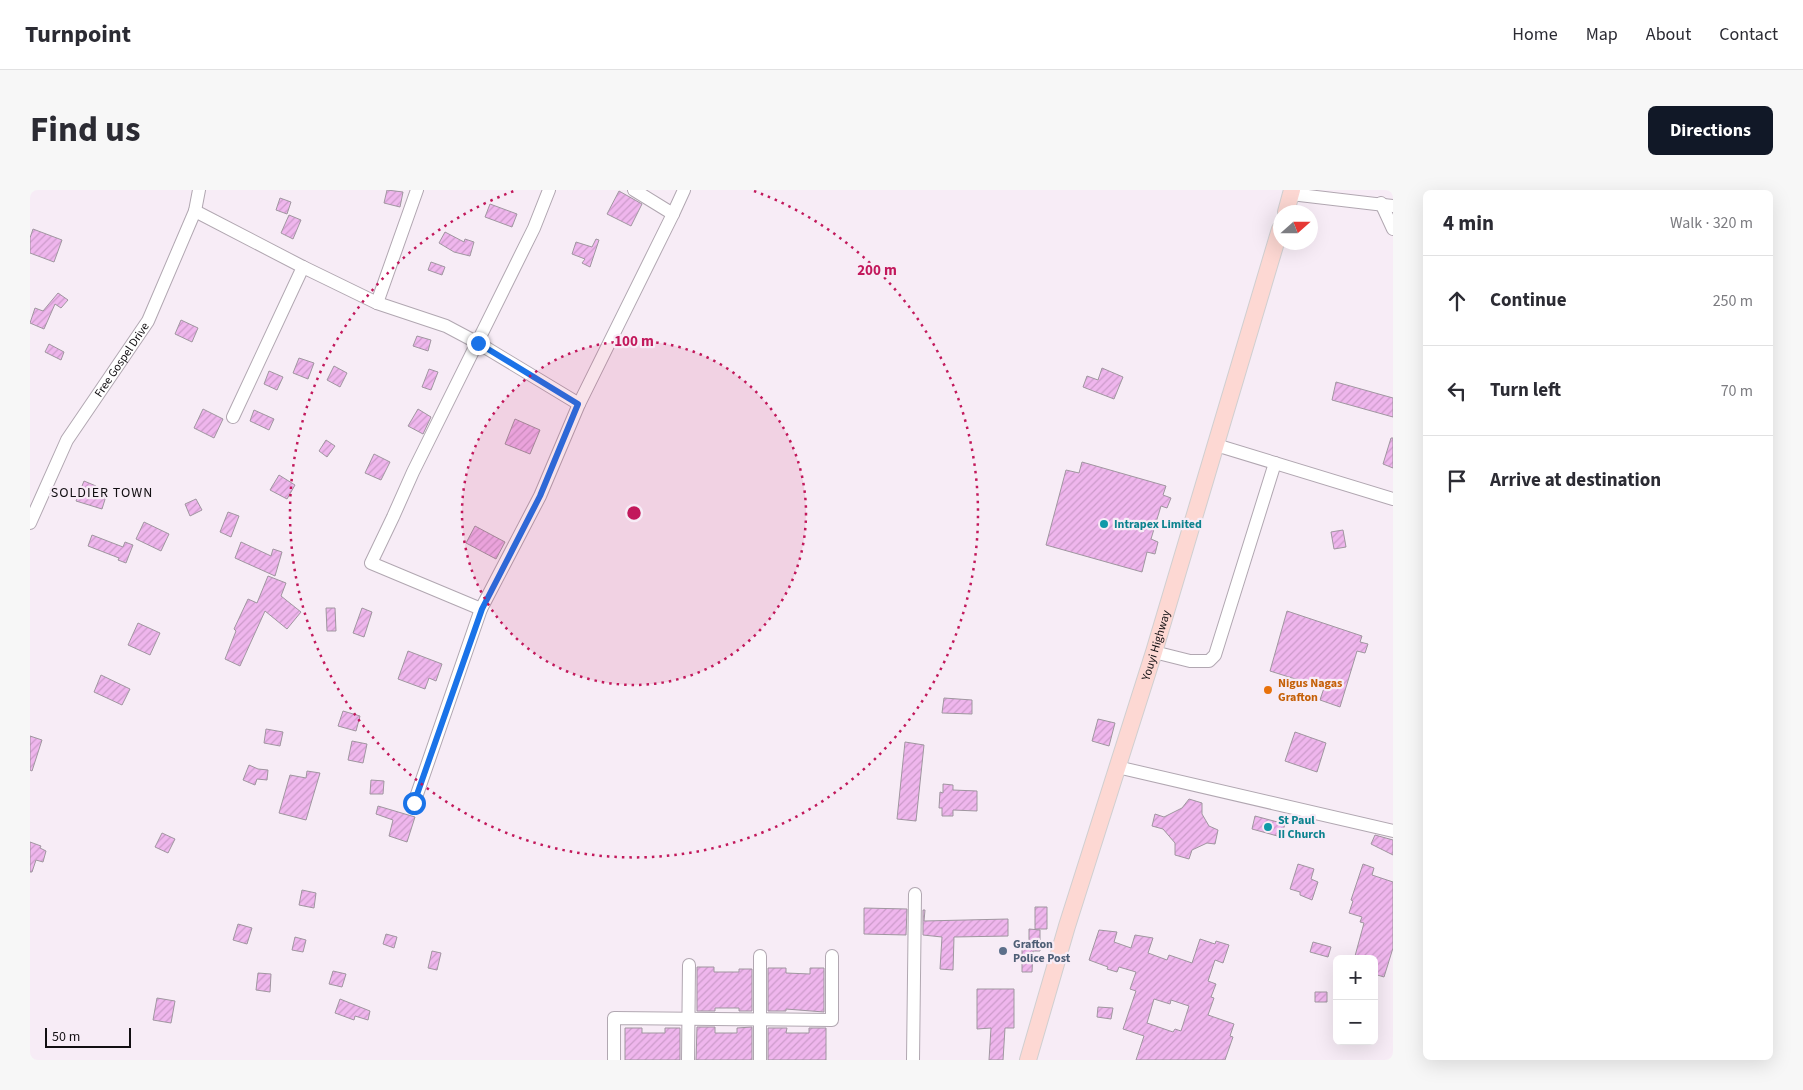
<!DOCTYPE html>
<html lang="en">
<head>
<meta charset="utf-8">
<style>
  body { margin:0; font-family:"Source Sans 3",sans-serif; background:#f7f7f7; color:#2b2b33 }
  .controls { position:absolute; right:15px; bottom:15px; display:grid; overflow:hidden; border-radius:8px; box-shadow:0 5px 20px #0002 }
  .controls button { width:45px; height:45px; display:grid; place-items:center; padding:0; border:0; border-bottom:1px solid #e1e1e2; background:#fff; color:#2b2b33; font:25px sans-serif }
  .compass { position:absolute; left:1243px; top:15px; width:45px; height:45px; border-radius:50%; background:#fff; box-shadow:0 5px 20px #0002; rotate:69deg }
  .scale { position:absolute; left:15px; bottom:12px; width:86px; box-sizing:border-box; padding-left:5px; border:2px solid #120f12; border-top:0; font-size:14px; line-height:18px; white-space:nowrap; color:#120f12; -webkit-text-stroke:4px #f7ecf6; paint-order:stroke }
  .stop { position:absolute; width:15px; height:15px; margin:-11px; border:4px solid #1a73e8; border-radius:50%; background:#fff }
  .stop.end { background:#1a73e8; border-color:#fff; box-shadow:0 1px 5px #0008 }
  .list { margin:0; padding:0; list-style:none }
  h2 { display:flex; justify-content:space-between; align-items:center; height:65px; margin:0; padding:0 20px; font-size:21px }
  h2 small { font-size:16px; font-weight:400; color:#7c7c81 }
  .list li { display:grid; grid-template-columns:32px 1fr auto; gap:15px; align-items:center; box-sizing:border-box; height:90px; padding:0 20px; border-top:1px solid #e1e1e2 }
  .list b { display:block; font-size:19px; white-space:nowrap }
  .list em { font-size:16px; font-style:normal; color:#7c7c81 }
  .icon { flex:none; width:28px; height:28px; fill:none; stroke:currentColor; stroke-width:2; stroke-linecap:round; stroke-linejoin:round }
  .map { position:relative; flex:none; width:1363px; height:870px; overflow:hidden; border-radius:8px }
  header { display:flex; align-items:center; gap:30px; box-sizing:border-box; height:70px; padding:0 25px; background:#fff; border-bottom:1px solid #e1e1e2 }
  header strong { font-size:24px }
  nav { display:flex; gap:28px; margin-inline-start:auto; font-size:18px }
  .intro { display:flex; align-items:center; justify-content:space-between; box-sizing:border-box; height:120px; padding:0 30px }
  h1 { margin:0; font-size:35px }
  .button { padding:12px 22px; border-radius:8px; background:#111827; color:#fff; font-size:18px; font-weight:700 }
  main { display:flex; gap:30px; padding:0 30px }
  aside { flex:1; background:#fff; border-radius:8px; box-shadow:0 5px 20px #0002 }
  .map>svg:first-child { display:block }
  .building { fill:url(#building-hatch); stroke:#a096a0; fill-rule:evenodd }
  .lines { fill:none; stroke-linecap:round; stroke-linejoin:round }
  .minor-casing { stroke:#b1a7b1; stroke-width:14 }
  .major-casing { stroke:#d0cfd0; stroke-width:18 }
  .minor { stroke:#fff; stroke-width:12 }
  .major { stroke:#fdd8d3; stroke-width:16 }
  .route { stroke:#1a73e8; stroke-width:6 }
  .ring { fill:none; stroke:#c2185b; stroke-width:2.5; stroke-dasharray:2.5 5 }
  .culture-dot { fill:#0f9aa8; stroke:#f7ecf6; stroke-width:2 }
  .food-dot { fill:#e8710a; stroke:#f7ecf6; stroke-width:2 }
  .service-dot { fill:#5c6f8a; stroke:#f7ecf6; stroke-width:2 }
  .labels { text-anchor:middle; stroke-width:4.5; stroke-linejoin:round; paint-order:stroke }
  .street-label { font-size:12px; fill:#120f12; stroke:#f7ecf6 }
  .culture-label { font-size:12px; font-weight:bold; fill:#0d838f; stroke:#f7ecf6; text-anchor:start }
  .food-label { font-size:12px; font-weight:bold; fill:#c56008; stroke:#f7ecf6; text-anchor:start }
  .service-label { font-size:12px; font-weight:bold; fill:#4e5e75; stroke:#f7ecf6; text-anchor:start }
  .neighbourhood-label { font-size:14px; letter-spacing:1px; fill:#120f12; stroke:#f7ecf6 }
  .centre { fill:#c2185b; stroke:#f7ecf6; stroke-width:2.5 }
  .ring-label { font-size:15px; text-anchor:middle; font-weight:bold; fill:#c2185b; stroke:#f7ecf6; stroke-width:4.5; stroke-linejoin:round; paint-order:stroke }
</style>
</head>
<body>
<header>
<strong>Turnpoint</strong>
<nav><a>Home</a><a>Map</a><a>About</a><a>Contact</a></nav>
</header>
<div class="intro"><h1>Find us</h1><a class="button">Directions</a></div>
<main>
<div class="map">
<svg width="1363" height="870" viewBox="0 0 1363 870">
  <defs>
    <pattern id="building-hatch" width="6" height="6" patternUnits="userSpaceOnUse" patternTransform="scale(1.25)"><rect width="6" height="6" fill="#efb6ed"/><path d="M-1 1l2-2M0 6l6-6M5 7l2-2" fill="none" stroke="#cc9bca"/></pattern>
  </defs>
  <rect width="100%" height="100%" fill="#f7ecf6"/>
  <path class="building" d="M357 0 373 2 370 17 354 13Z
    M589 1 612 14 601 36 577 24Z
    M250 8 261 12 257 24 246 20Z
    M460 14 487 24 482 37 455 27Z
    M259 25 271 30 263 49 251 43Z
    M3 39 32 50 24 72 0 63V48Z
    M415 42 434 52 435 49 444 52 440 66 424 62 409 53Z
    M566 49 569 50 560 77 552 73 555 69 542 64 546 52 562 57Z
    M401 72 415 77 412 85 398 80Z
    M28 103 38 110 31 118 25 114 14 139 0 133 5 118 13 121Z
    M151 130 168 138 162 152 145 144Z
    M387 146 401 150 398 161 383 156Z
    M19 154 34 162 31 170 15 162Z
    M269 168 284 173 278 189 263 183Z
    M304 176 317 183 310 197 297 190Z
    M1072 178 1093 187 1084 209 1053 197 1057 186 1068 190Z
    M399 179 408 182 401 200 392 197Z
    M239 181 253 187 247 200 234 194Z
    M1306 192 1363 208V227L1302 210Z
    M173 219 193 229 184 248 164 238Z
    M388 219 401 227 393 244 378 236Z
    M224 220 244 229 239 240 220 231Z
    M485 229 510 240 500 264 475 254Z
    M1361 248H1363V278L1353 274Z
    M296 250 305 256 297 267 289 261Z
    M344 264 360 272 351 290 335 283Z
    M1052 272 1136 296 1133 305 1141 308 1137 318 1131 316 1121 349 1128 352 1125 364 1117 362 1112 382 1016 355 1036 280 1049 283Z
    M249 285 265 295 257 309 240 300Z
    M54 291 66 296 65 299 77 303 72 319 46 311Z
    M166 309 172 320 160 326 155 314Z
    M198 322 209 326 201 347 190 342Z
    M114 332 139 344 131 361 106 349Z
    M445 336 475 352 466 369 436 353Z
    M1313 340 1316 357 1304 359 1301 342Z
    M62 345 93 357 95 352 103 355 96 373 88 370 89 368 58 356Z
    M211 352 241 366 243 359 252 362 245 386 205 368Z
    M238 386 256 393 251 406 271 422 257 439 235 421 210 476 195 469 206 441 204 439 218 409 227 413Z
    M296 418H305L306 441H297Z
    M332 418 342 422 334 447 323 443Z
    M1257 421 1332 446 1330 452 1338 454 1335 463 1327 461 1310 517 1290 510 1294 498 1240 481Z
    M108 433 130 443 120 465 98 455Z
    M378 461 412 474 406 491 399 488 395 499 368 489Z
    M71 485 100 499 92 515 64 502Z
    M914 508 942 510V524L912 523Z
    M313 521 330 526 326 541 308 536Z
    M1068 529 1085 533 1079 556 1062 551Z
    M236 539 253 542 250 556 234 553Z
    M1265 542 1296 553 1287 582 1255 571Z
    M0 546 12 550 2 581 0 580Z
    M322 551 337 554 333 573 318 570Z
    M875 552 894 555 886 631 867 629Z
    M219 575 228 579 238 580 237 590 227 589 225 595 213 590Z
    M277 581 290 583 276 630 249 623 260 585 276 588Z
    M341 590 354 591 353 604H340Z
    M913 594 923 595V600L947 601V621L923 620V626H912V618H909L910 602 913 603Z
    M1159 609 1172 613V624L1179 636 1188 640 1185 654 1177 653 1162 660 1159 669 1145 665V653L1133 639 1122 636 1125 624 1134 627 1152 618Z
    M348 616 385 627 377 652 359 646 363 630 346 624Z
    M1225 626 1255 634 1251 647 1222 639Z
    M132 643 145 649 138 663 125 657Z
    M1345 645 1363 650V665L1341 654Z
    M0 652 11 656 10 658 16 661 13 672 6 670 2 682H0Z
    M1268 674 1284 679 1281 689 1288 692 1282 710 1270 705V702L1260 699Z
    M1333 674 1344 678 1342 685 1363 692V758L1354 787 1344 784V769L1325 766 1334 733 1330 732 1332 727 1319 723 1323 711 1321 710Z
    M272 700 286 703 284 718 269 715Z
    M1005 717H1017V739H1005Z
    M834 718 877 719 876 745 834 744Z
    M893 720H895L894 731 978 729V746L924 747 923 780 910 779 912 747 893 745Z
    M208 734 222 738 217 754 203 750Z
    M999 739 1010 740V761H1003L1002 782H992V759H999Z
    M1069 740 1087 742 1084 752 1101 758 1105 745 1123 748 1118 763 1137 770 1139 765 1162 773 1170 749 1185 754 1186 751 1199 755 1193 773 1185 770 1178 791 1186 794 1181 807 1184 808 1178 825 1204 834 1200 846 1203 847 1195 870H1106L1114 846 1093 839 1106 801 1100 799 1106 782 1089 777 1087 782 1077 779 1078 777 1059 770ZM1124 809 1140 814 1141 810 1159 816 1151 841 1145 839 1143 842 1117 833Z
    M356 744 367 747 364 758 353 754Z
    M265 747 276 750 273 762 262 760Z
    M1283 752 1301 757 1298 767 1280 762Z
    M402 761 411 763 407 780 398 778Z
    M667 777H684V782H709V779H722V821H709V818H685V821H667Z
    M738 778H756V783L780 784V778H794V822L756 819V821H738Z
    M303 781 316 784 312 797 299 794Z
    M228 783 241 784 240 802 226 800Z
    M947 799H984V838H975L973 870H959L961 838 947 839Z
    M1285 802H1297V812H1285Z
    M127 808 145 811 141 833 123 830Z
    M310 809 340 821 338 830 325 826 324 830 305 823Z
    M1068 817 1083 818 1081 829 1067 827Z
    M667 837H685V843H707V838L722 837V870H666Z
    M595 838H612V843H635V838H650V870H595Z
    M738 838H757L756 843H779V838H796V870H738Z"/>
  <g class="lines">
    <g class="minor-casing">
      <g id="minor">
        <path d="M604 0 643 24 654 0"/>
        <path d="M1261 4 1363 16"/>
        <path d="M1351 13 1363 39"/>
        <path d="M165 21 273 77 347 113 416 136 448 153 549 214"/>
        <path d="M347 113 387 0"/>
        <path d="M203 227 273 77"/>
        <path d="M1186 255 1363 309"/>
        <path id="s1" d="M0 333 37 250 118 131 165 21 169 0"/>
        <path d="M451 419 341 373 363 327 383 282 504 38 519 0"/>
        <path d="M1124 462 1160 471H1179L1185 465 1245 273"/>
        <path d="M1087 577 1363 641"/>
        <path d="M384 613 451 419 510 306 549 214 643 24"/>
        <path d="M730 766V870"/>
        <path d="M584 870V828L802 830V766"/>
        <path d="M658 870 659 775"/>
        <path d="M883 870 885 704"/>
      </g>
    </g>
    <g class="major-casing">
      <g id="major">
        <path d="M1256 22 1262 0"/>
        <path id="s2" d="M998 870 1037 736 1124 462 1250 39"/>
      </g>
    </g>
    <use href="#minor" class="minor"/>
    <use href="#major" class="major"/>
  </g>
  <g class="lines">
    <path class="route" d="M384 613 452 419 510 306 548 214 448 153"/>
  </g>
  <circle cx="604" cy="323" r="172" fill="#c2185b" fill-opacity=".12"/>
  <g class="ring">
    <circle cx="604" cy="323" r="172"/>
    <path d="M724 1A344 344 0 1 1 484 1"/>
  </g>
  <g class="culture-dot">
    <circle cx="1074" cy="334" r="5"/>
    <circle cx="1238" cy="637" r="5"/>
  </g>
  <circle class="food-dot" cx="1238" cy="500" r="5"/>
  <circle class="service-dot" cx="973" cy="761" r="5"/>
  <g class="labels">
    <g class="street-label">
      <text dy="4" stroke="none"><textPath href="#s1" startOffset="188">Free Gospel Drive</textPath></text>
      <text dy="4" stroke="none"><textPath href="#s2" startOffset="434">Youyi Highway</textPath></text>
    </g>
    <g class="culture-label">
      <text x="1084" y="338">Intrapex Limited</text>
      <text x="1248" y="634">St Paul<tspan x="1248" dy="14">II Church</tspan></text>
    </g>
    <g class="food-label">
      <text x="1248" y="497">Nigus Nagas<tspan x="1248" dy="14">Grafton</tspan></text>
    </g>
    <g class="service-label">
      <text x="983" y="758">Grafton<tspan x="983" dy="14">Police Post</tspan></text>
    </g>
    <g class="neighbourhood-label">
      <text x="72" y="307">SOLDIER TOWN</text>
    </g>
  </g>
  <circle cx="604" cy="323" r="8" class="centre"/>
  <g class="ring-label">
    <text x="847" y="85">200 m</text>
    <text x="604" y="156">100 m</text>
  </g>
</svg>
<div class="controls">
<button>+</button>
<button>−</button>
</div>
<svg class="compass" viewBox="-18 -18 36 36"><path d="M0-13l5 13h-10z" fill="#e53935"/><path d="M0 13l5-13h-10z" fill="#7c7c81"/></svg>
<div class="scale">50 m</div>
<div class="stop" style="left:384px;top:613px"></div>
<div class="stop end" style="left:448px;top:153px"></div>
</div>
<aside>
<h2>4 min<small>Walk · 320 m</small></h2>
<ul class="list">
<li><svg class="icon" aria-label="ahead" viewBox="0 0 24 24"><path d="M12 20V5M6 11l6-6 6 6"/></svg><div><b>Continue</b></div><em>250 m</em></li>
<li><svg class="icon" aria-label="left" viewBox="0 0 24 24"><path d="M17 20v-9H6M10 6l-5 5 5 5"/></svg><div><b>Turn left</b></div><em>70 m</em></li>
<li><svg class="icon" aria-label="arrive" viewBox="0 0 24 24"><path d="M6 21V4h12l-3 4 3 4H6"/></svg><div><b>Arrive at destination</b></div></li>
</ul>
</aside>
</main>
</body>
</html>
